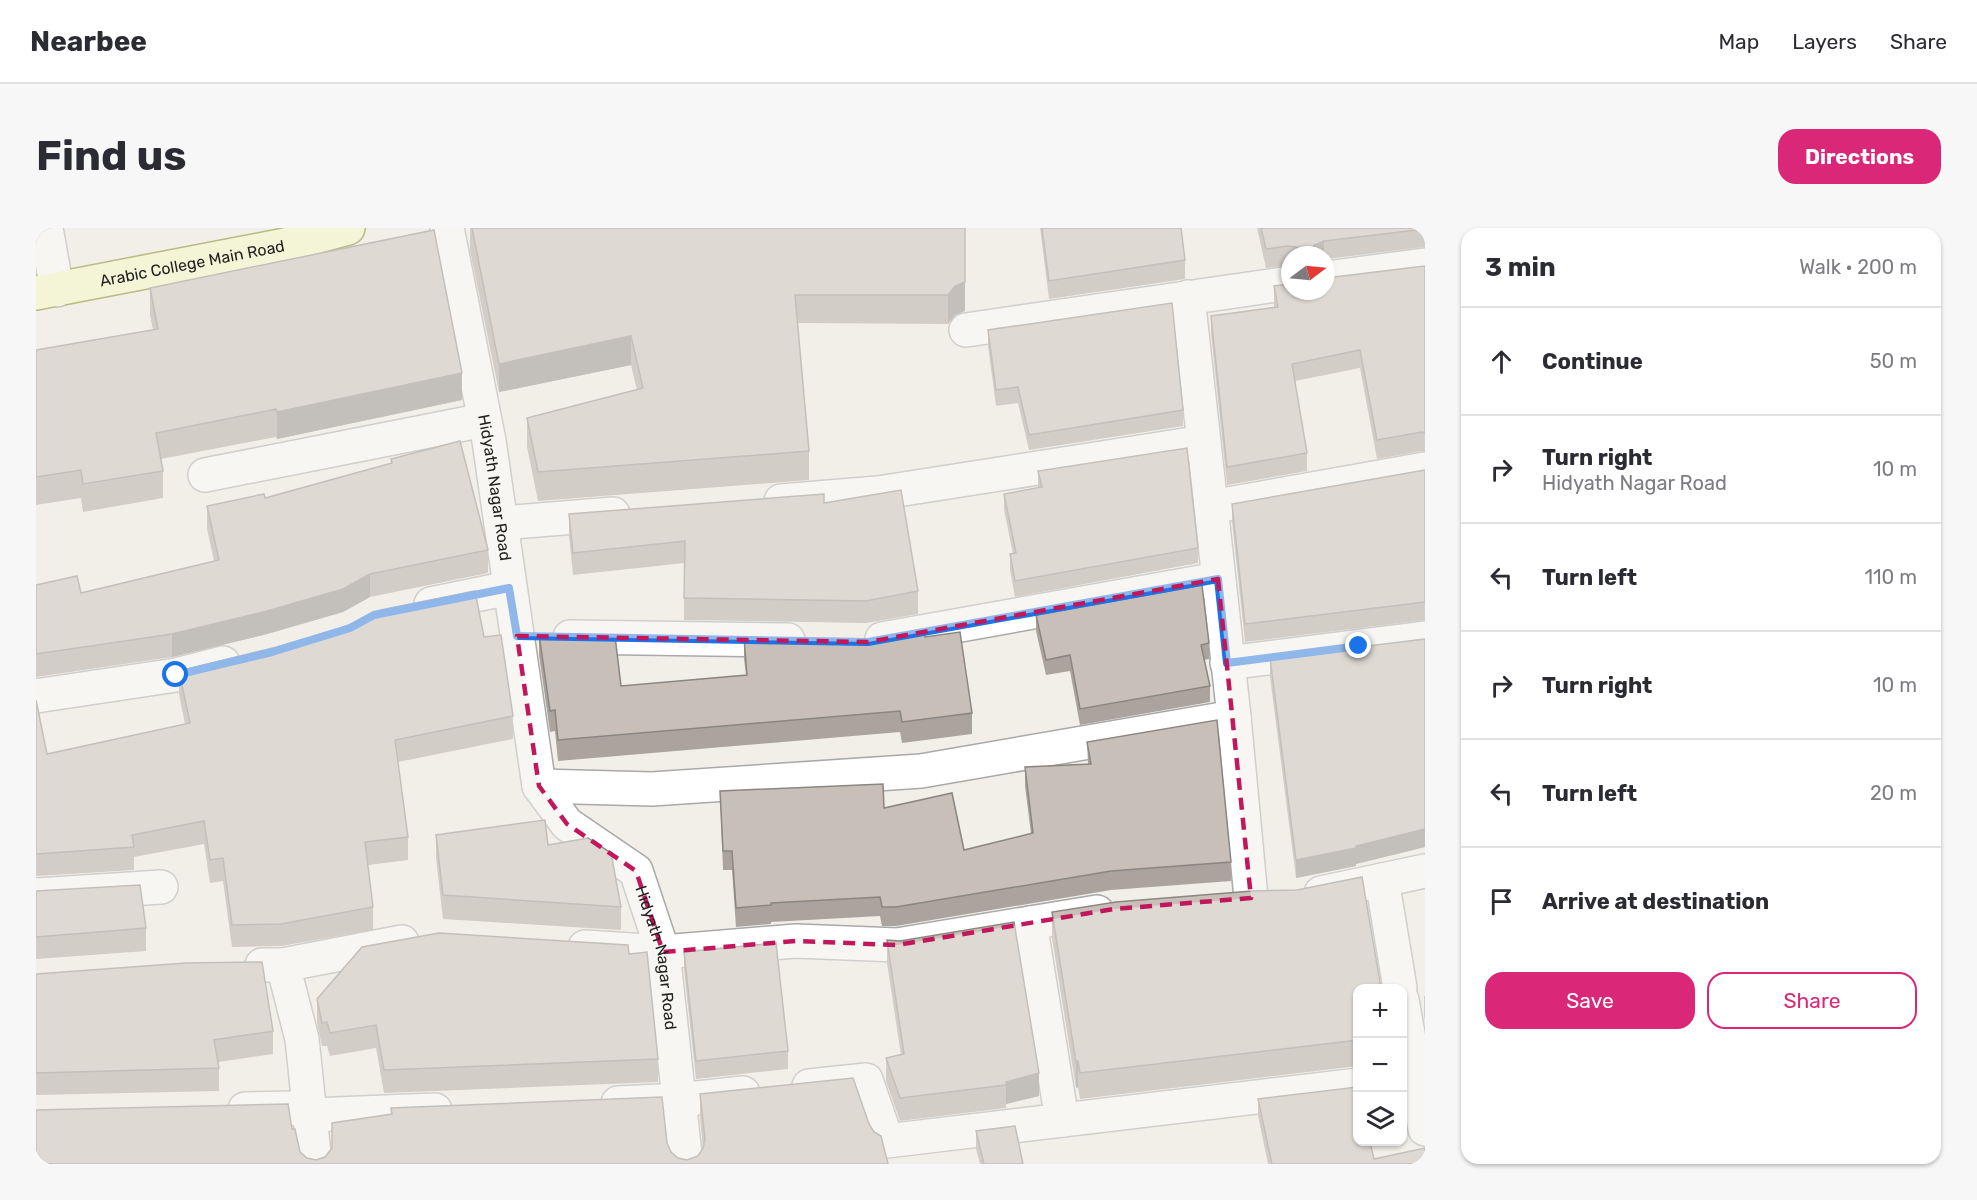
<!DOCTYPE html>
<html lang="en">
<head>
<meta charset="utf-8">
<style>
  body { margin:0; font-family:Rubik,sans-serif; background:#f7f7f7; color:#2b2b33 }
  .controls { position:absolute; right:18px; bottom:18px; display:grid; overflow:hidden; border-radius:12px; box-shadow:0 2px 4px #0004 }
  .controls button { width:54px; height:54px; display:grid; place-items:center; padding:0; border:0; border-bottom:2px solid #e1e1e2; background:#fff; color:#2b2b33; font:30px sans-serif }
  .compass { position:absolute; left:1245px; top:18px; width:54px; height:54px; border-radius:50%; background:#fff; box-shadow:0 2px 4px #0004; rotate:74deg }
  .stop { position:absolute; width:18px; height:18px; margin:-14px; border:4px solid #1a73e8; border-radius:50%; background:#fff }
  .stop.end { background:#1a73e8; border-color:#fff; box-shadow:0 2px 6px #0008 }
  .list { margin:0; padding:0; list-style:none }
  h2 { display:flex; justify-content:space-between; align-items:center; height:78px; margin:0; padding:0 24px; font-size:26px }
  h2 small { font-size:20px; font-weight:400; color:#7c7c81 }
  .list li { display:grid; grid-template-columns:39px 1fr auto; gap:18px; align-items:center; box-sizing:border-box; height:108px; padding:0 24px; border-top:2px solid #e1e1e2 }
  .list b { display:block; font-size:22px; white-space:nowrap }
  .list p { margin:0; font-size:20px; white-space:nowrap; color:#7c7c81 }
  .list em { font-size:20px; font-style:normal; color:#7c7c81 }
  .actions { display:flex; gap:12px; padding:18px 24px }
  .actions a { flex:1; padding:14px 0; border:2px solid #db2777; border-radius:18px; text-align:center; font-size:21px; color:#db2777 }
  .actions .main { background:#db2777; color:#fff }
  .icon { flex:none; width:33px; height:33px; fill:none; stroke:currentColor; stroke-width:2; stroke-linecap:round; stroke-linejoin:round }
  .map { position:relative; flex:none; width:1389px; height:936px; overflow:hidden; border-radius:18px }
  header { display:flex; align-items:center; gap:36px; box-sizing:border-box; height:84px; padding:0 30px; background:#fff; border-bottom:2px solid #e1e1e2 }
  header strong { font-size:28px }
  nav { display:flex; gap:33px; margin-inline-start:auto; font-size:21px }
  .intro { display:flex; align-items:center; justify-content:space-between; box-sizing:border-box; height:144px; padding:0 36px }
  h1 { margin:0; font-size:42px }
  .button { padding:15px 27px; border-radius:18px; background:#db2777; color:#fff; font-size:21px; font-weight:700 }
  main { display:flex; gap:36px; padding:0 36px }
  aside { flex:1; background:#fff; border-radius:18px; box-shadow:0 2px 4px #0004 }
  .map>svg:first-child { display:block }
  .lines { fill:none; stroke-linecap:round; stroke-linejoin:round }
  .street-casing { stroke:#a9a9a9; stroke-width:36 }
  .secondary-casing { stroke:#707d05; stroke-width:36 }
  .street { stroke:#fff; stroke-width:33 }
  .secondary { stroke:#f7fabf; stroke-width:33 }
  .wall { fill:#aba49e }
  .shaded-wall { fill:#8b8681 }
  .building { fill:#c7bfb8; stroke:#8b8681; stroke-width:1.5 }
  .route { stroke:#1a73e8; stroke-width:8 }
  .marked { fill:none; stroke:#c2185b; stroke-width:4.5; stroke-dasharray:12 8; stroke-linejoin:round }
  .labels { text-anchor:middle; stroke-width:4.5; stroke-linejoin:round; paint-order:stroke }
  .street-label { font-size:16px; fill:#222; stroke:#fff }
</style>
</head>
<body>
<header>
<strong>Nearbee</strong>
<nav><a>Map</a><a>Layers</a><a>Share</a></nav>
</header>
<div class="intro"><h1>Find us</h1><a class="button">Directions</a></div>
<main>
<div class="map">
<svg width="1389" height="936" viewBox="0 0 1389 936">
  <rect width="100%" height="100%" fill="#f2efe9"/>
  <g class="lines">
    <g class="street-casing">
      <g id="street">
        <path d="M10 0 21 62"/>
        <path id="s1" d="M411 0 453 213 503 558 531 596 600 643 627 724 650 936"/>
        <path d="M1290 50 1389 37"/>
        <path d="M1152 69 1198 489 1215 670"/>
        <path d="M930 102 1254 55"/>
        <path d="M169 247 448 192"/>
        <path d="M745 273 842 265 1168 214"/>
        <path d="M1175 279 1389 241"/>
        <path d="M465 295 577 286"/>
        <path d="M395 376 473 360"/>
        <path d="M534 409 752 412"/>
        <path d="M846 411 1182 351"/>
        <path d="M1191 435 1389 410"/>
        <path d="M0 468 140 447 187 435"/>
        <path d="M503 558 616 561 885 543 1198 489"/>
        <path d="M1346 652 1364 760"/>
        <path d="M1285 665 1389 643"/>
        <path d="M0 667 125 659"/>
        <path d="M994 695 1026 892"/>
        <path d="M549 719 627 724 760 713 861 717 1061 684"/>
        <path d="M226 737H247L266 811 279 936"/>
        <path d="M247 737 366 714"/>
        <path d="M1366 772 1389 901"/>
        <path d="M773 858 830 852 851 913 1322 857"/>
        <path d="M582 875 643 872 707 865"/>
        <path d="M209 881 259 880 275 887 399 882"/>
      </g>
    </g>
    <g class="secondary-casing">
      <g id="secondary">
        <path id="s2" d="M0 65 249 17 312 0"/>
      </g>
    </g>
    <use href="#street" class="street"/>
    <use href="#secondary" class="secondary"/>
  </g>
  <path class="wall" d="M434 0H929V83L919 87 912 96 761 95 773 223V252L502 273 491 219V190L601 162 595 137 463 164 434 22Z
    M1004 0H1145L1149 32V51L1013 71Z
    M1221 0H1389V19L1290 31V27H1254V37L1230 40Z
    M1389 38V223H1386L1341 231 1324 140 1259 153 1271 225V243L1191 257 1175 106V88L1238 80V58Z
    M114 60 426 172 241 211 240 209 125 231 127 243V270L47 284 45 270 0 277V122L117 102 114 87Z
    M952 102 1147 182V198L993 222 982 175 960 178 952 118Z
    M355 231 452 322V345L334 369 307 384 231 406 136 429 0 449V357L45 365 178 333 171 301V278L229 270 355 235Z
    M1389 242V392L1209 414 1196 294V276Z
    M1002 243 1162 320V335L979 369 974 342V326H977L968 282V266L1002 260Z
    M788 275 882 363V386L830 395 648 392V335L537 347 533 308V286Z
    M1000 387 1173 415V431L1168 432 1174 458V474L1044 497 1034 443 1010 447 1000 403Z
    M503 406 585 458 710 447 708 431V410L832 412 889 409 936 485V506L866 515 864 504 522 533 519 503 514 504 503 427Z
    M448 409 477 488V511L362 534 372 609V632L332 637 337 679V702L245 718 196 719 187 653 174 655 168 616 98 629V642L0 648V472L11 526 149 496 143 466V443Z
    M1389 411V619L1320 636V638L1260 650 1234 449V430Z
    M1051 514 1195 634V653L1075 662 860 698H846L844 688 735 694V696L700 699 696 642H687L684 563 848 580 928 622 995 606 989 558V539L1052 536Z
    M400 607 512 617 585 679V702L407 691 400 630Z
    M0 663 110 700V723L0 731Z
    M1016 684 1322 760V838L1044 871 1042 859 1040 860 1016 710Z
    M851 712 1003 868 970 876V880L864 893 850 853V830L865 827 851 735Z
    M648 724 752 823V841L660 851 648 742Z
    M593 726 622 831V854L348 865 340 820 294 828 291 818H286L281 795V771Z
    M0 746 237 803V826L182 834 183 840V863L0 867Z
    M1388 768H1389V794L1388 786Z
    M664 866 833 896 852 936H0L256 901 264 924 271 930 280 932 289 929 355 886V880L631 915 635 924 642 930 651 932 662 928 667 921 664 889Z
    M1222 871 1322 914 1338 931 1389 936H1232L1222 888Z
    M940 903 987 936H944L940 921Z"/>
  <path class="shaded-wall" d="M929 0V83L919 87 912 96V67Z
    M1288 13V27H1272L1273 24 1278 17Z
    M595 108V137L463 164V136Z
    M426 145V172L241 211V184Z
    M334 346V369L307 384 231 406 136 429V406Z
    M1389 601V619L1320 636V638L1260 650V632Z
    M1042 833V859L1040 860V834Z
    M1003 845V868L970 876V854Z"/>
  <path class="building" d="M436 0H929V54L919 58 912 67H759L773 223 502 244 491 190 607 160 595 108 463 136Z
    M1006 0H1145L1149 32 1013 53Z
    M1225 0H1389V1L1288 13 1278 17 1273 24 1272 27H1269L1268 25 1260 19 1251 18 1230 21Z
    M398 2 426 145 241 184 240 181 120 205 127 243 47 256 45 242 0 249V122L122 101 114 60Z
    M1389 38V205L1386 204 1341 212 1324 122 1256 136 1271 225 1191 239 1175 88 1242 79 1238 58 1254 56V63H1290V50Z
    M1136 75 1147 182 993 207 982 159 960 162 952 102Z
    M424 213 452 322 334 346 307 361 231 383 136 406 0 426V357L41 348 45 365 183 332 171 278 228 266 229 270 356 235 355 231Z
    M1151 220 1162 320 979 353 974 326 980 325 968 266 1006 259 1002 243Z
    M1389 242V374L1209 396 1196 276Z
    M865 262 882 363 830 373 648 370 649 313 537 325 533 286 788 266V275Z
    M1166 357 1173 415 1165 417 1174 458 1044 481 1034 427 1010 432 1000 387Z
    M439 363 448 409 465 407 477 488 359 512 372 609 329 614 337 679 245 696 196 697 187 630 174 632 168 593 96 607 98 619 0 626V472L11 526 154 495 143 443 241 419 319 396 345 382Z
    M888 402 889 409 924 404 936 485 866 494 864 483 522 512 519 482 514 483 503 406 579 408 585 458 711 447 708 410 832 412Z
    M1389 411V601L1320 618V620L1260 632 1234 430Z
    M1181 492 1195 634 1075 643 860 679H846L844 669 735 675V677L700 680 696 623H687L684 563 847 556 848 580 916 565 928 622 997 605 989 539 1055 536 1051 514Z
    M509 592 512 617 552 610 575 625 585 679 407 667 400 607Z
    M1326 649 1345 760H1322V812L1044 845 1042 833 1040 834 1016 684 1080 674 1216 663 1261 662Z
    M104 657 110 700 0 709V663Z
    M978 694 1003 845 970 854V857L864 870 850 830 868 826 851 712 864 713Z
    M403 705 592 717 593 726 611 724 622 831 348 842 340 797 294 805 291 794 286 795 281 771 326 719Z
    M740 715 752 823 660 833 648 724Z
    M226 734 237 803 178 812 183 840 0 845V746L150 735Z
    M817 850 833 896 838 904 845 908 852 936H0V882L252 876 256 901H259L264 924 271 930 280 932 289 929 296 920V895L356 886 355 880 626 869 631 915 635 924 642 930 651 932 662 928 667 920 669 911 664 866Z
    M1321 859 1322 914H1334L1338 931 1389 920V936H1236L1222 871Z
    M979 898 987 936H948L940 903Z"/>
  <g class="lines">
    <path class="route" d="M140 447 236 424 314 400 338 387 473 360 481 408 832 414 1182 351 1191 435 1323 418"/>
  </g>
  <path d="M0 0H1389V936H0ZM1182 351 1215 670 1078 681 861 717 760 713 627 724 600 643 531 596 503 558 481 408 832 414Z" fill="#f2efe9" fill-opacity=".55" fill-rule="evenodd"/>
  <path class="marked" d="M1182 351 1215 670 1078 681 861 717 760 713 627 724 600 643 531 596 503 558 481 408 832 414Z"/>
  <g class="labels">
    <g class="street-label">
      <text dy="6" stroke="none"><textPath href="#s2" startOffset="159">Arabic College Main Road</textPath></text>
      <text dy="6" stroke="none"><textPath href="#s1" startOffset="264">Hidyath Nagar Road</textPath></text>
      <text dy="6" stroke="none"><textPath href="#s1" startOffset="786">Hidyath Nagar Road</textPath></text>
    </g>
  </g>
</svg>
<div class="controls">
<button>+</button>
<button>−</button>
<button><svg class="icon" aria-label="layers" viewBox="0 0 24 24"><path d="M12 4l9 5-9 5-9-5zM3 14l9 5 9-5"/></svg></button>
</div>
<svg class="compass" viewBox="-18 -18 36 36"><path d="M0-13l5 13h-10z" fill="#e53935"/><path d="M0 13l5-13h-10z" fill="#7c7c81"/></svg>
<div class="stop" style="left:140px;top:447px"></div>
<div class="stop end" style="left:1323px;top:418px"></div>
</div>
<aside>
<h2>3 min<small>Walk · 200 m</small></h2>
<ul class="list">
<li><svg class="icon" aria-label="ahead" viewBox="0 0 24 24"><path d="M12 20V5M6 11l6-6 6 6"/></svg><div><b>Continue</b></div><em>50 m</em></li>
<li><svg class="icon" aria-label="right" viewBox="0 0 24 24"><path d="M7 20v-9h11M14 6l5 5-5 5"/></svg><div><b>Turn right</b><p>Hidyath Nagar Road</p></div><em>10 m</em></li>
<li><svg class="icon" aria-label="left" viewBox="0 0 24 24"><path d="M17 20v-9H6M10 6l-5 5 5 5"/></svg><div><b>Turn left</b></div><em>110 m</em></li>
<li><svg class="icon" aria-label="right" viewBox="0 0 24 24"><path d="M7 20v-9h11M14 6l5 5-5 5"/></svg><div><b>Turn right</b></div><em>10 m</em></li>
<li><svg class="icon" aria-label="left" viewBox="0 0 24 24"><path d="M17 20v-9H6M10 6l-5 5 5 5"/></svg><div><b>Turn left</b></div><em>20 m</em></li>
<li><svg class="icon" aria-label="arrive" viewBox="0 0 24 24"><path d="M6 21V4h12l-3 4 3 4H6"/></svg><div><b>Arrive at destination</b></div></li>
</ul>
<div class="actions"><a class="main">Save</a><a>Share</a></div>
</aside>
</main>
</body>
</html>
